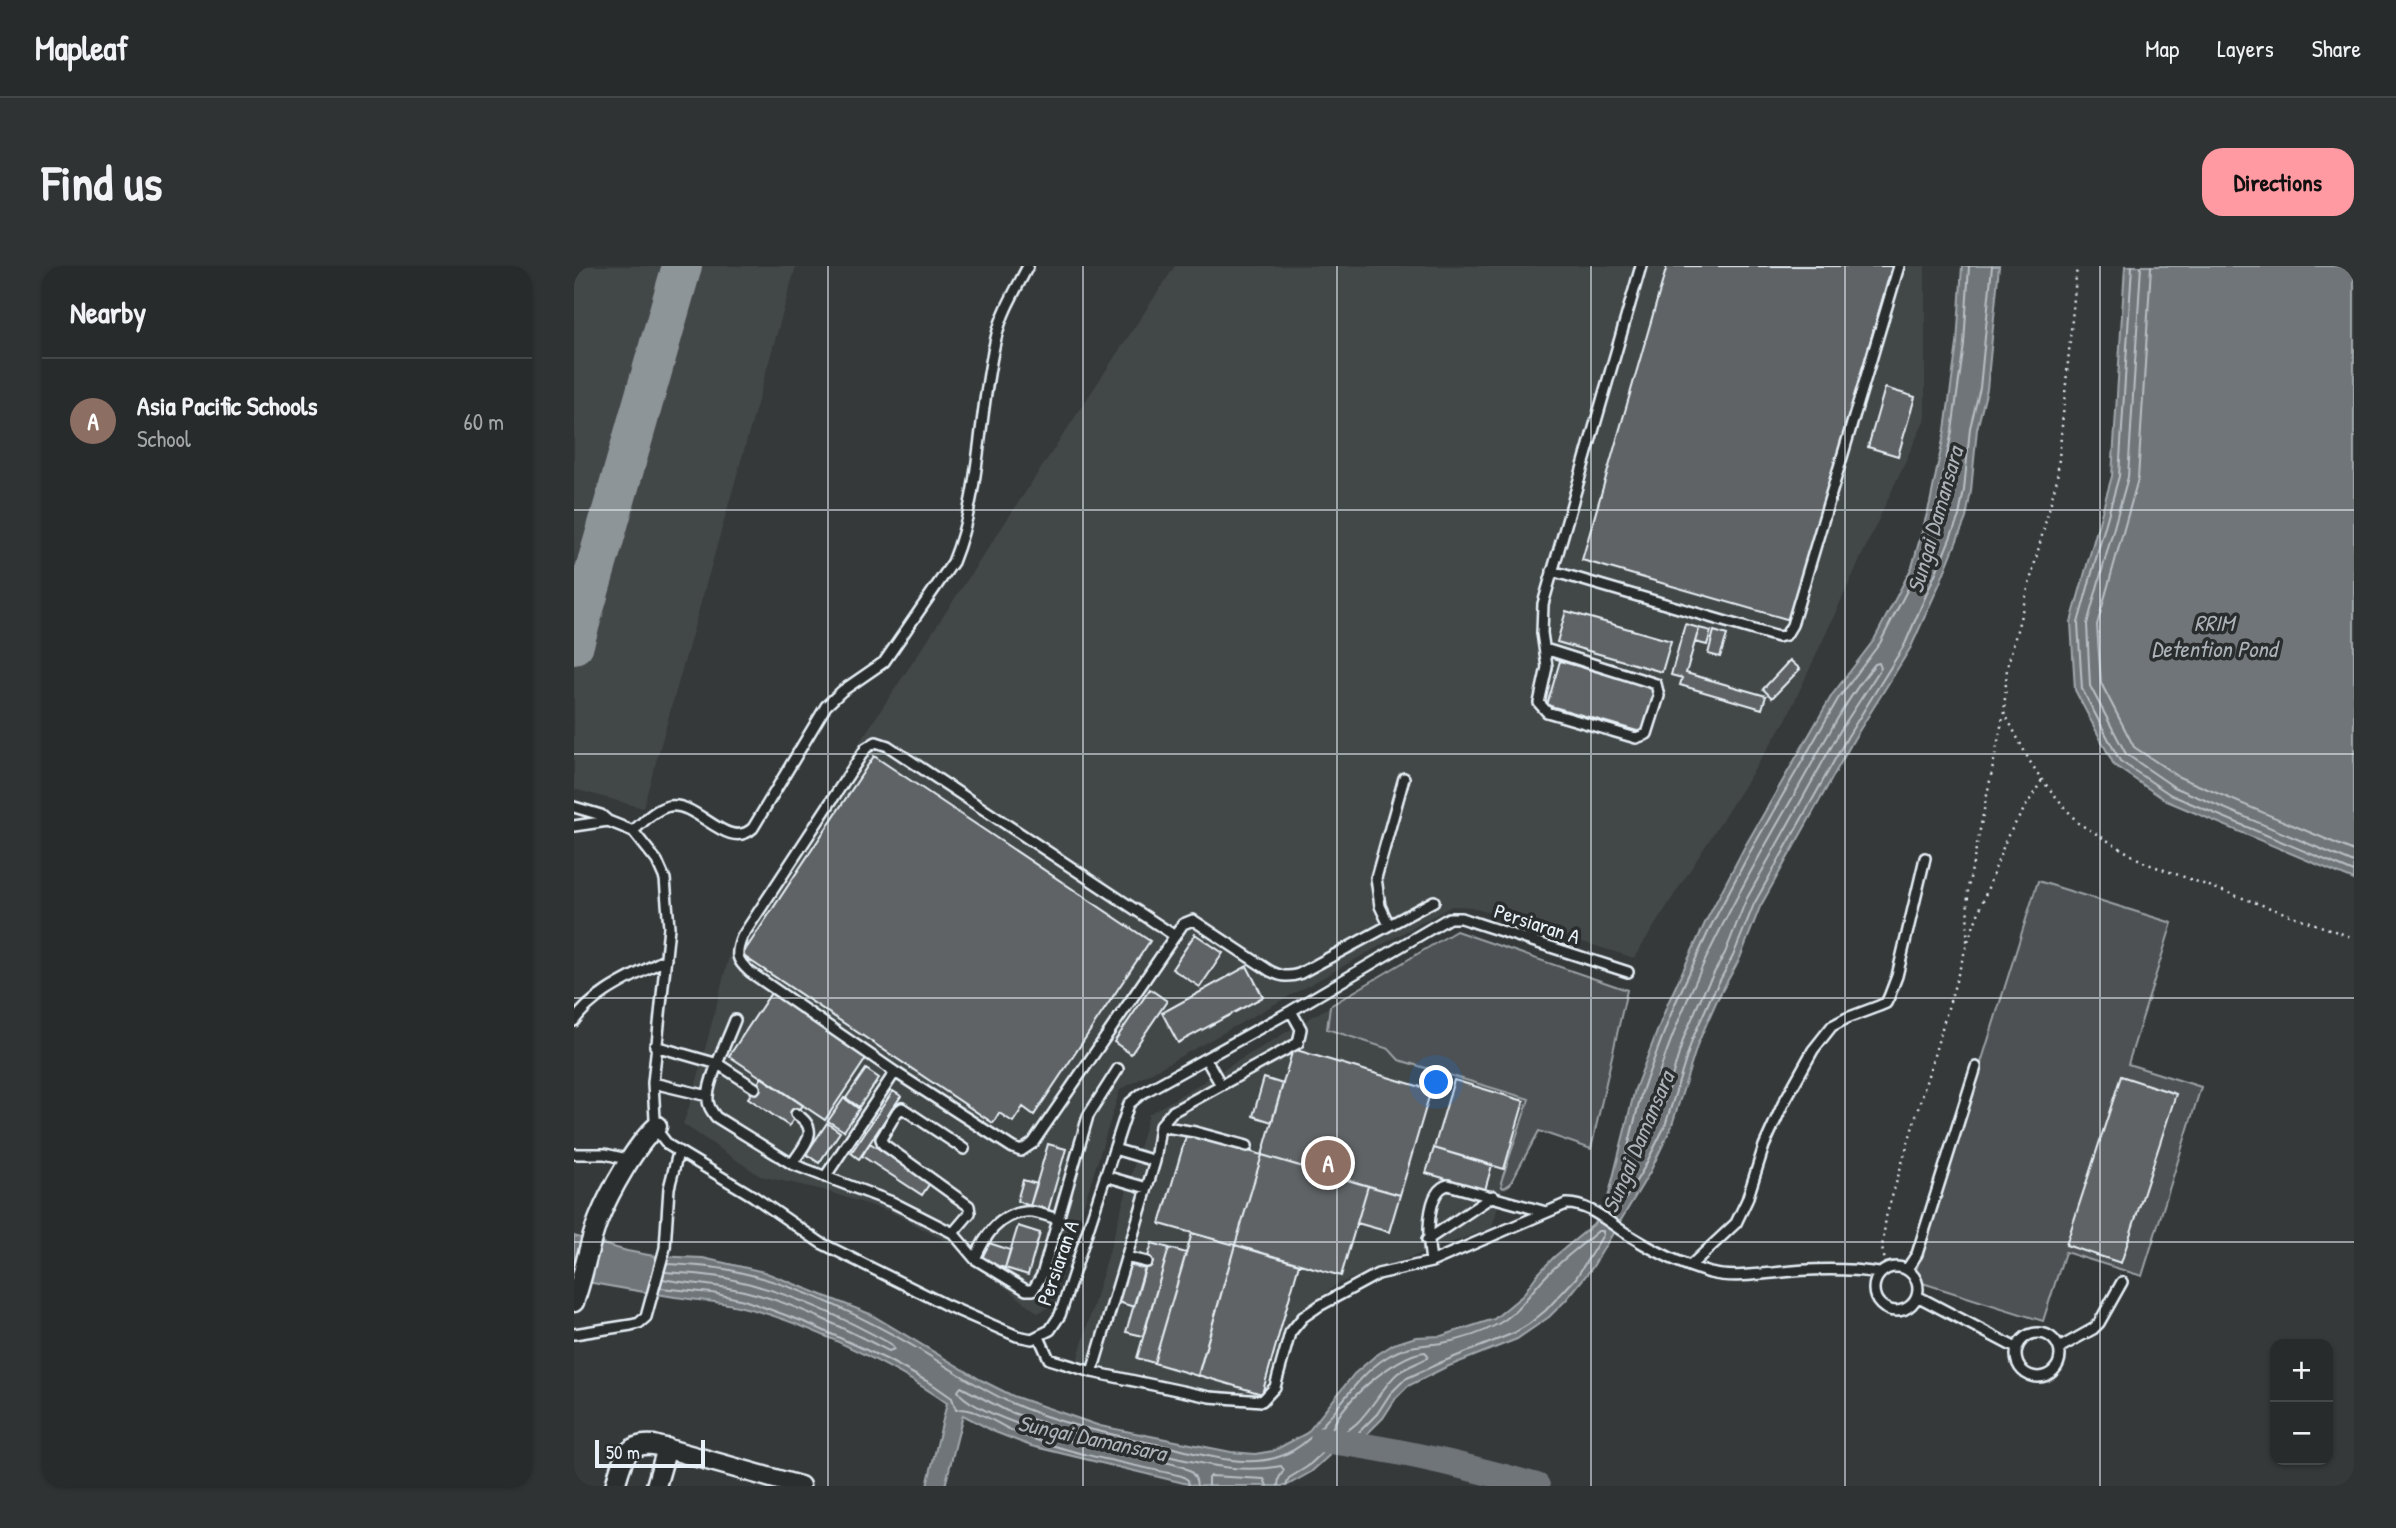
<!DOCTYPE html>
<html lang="en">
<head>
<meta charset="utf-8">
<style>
  body { margin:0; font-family:"Patrick Hand",sans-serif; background:#303334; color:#f1f3f6 }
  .controls { position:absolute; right:21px; bottom:21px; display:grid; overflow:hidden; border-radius:14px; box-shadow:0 2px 5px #0004 }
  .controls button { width:63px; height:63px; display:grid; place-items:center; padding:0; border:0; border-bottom:2px solid #444748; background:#282b2c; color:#f1f3f6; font:35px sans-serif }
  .scale { position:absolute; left:21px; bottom:18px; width:110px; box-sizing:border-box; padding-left:7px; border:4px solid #e8f1f8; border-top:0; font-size:19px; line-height:24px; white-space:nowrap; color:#e8f1f8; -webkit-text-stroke:5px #2a2d2e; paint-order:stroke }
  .you { position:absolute; left:863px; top:817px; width:24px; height:24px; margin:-18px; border:5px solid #fff; border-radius:50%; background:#1a73e8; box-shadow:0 0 0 10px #1a73e833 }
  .badge { display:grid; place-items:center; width:46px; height:46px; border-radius:50%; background:#ff9aa2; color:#fff; font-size:23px; font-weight:700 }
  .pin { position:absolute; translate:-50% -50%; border:4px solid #fff; box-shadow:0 2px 7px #0006 }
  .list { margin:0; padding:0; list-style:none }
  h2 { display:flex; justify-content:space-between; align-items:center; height:91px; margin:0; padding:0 28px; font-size:30px }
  h2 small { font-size:23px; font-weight:400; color:#a5a7a9 }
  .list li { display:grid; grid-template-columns:46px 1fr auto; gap:21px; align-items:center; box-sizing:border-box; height:126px; padding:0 28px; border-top:2px solid #444748 }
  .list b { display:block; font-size:26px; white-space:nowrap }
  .list p { margin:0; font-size:23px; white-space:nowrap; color:#a5a7a9 }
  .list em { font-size:23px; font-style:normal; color:#a5a7a9 }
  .map { position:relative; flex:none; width:1780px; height:1220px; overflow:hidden; border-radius:21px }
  header { display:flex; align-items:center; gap:42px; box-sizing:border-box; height:98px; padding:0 35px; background:#282b2c; border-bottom:2px solid #444748 }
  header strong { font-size:33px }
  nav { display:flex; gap:38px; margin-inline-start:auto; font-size:24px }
  .intro { display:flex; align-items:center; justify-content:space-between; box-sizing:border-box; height:168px; padding:0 42px }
  h1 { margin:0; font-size:49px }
  .button { padding:18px 32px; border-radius:21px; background:#ff9aa2; color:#111; font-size:24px; font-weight:700 }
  main { display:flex; gap:42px; padding:0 42px }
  aside { flex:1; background:#282b2c; border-radius:21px; box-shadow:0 2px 5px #0004 }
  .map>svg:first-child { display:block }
  .built { fill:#424647 }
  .green { fill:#4d5152; stroke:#9aa1a5; stroke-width:2 }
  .water { fill:#707579; stroke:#a0a7ac; stroke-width:2 }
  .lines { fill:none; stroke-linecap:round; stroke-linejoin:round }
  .shore { stroke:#b8bfc5; stroke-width:2 }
  .river { stroke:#707579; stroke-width:26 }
  .taxiway { stroke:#8e9599; stroke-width:40 }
  .building { fill:#5f6365; stroke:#e8f1f8; stroke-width:2 }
  .service-casing { stroke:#e8f1f8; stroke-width:14 }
  .minor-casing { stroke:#e8f1f8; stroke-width:23 }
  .path { stroke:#e8f1f8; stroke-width:2.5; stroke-dasharray:2 5; stroke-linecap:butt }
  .service { stroke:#2a2d2e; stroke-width:9 }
  .minor { stroke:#2a2d2e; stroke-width:18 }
  .grid { fill:none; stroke:#e8f1f8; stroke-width:2; stroke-opacity:0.55 }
  .labels { text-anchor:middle; stroke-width:7; stroke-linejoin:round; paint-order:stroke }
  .street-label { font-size:21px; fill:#e8f1f8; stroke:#2a2d2e }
  .water-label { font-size:23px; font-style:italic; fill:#acb3b8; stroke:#2a2d2e }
</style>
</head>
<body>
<header>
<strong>Mapleaf</strong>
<nav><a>Map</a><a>Layers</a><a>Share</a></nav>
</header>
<div class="intro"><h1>Find us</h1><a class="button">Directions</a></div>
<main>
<aside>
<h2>Nearby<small></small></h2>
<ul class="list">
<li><span class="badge" style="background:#8d6e63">A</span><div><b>Asia Pacific Schools</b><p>School</p></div><em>60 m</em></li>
</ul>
</aside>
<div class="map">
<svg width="1780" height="1220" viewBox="0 0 1780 1220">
  <rect width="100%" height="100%" fill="#35393a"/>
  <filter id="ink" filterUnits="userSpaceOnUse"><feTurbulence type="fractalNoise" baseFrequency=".0143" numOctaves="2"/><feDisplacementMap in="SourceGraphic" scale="14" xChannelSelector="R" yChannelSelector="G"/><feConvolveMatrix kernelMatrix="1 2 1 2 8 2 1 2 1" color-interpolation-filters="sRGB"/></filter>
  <g filter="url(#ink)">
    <path class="built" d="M0 0H222L69 542 0 523Z
      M601 0H1351V153L1212 454 1060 692 896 641 878 640 546 824 478 1040 464 1047 375 977 317 946 249 924 186 910 109 858 120 826 157 682 287 474Z
      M882 665 1053 724 1017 883 965 865 936 918 929 922 918 962 763 1018 728 1048 714 1065 696 1120 686 1134 549 1109 503 1095 575 848Z"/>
    <path class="green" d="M1464 615 1598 657 1554 798 1627 821 1568 1010 1491 986 1469 1055 1339 1014Z
      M882 665 1053 724 1017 883 965 865 936 918 930 922 928 921 927 916 955 833 825 794 815 783 753 763 756 740Z"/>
    <path class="water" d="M1388 0H1425L1413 123 1403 163 1397 225 1392 252 1365 319 1337 381 1280 473 1186 641 1166 692 1143 734 1124 777 1097 862 1076 906 1018 1002 992 1034 975 1051 943 1073 870 1102 834 1120 822 1132 809 1152 783 1178 759 1186 737 1206 712 1220H622L457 1180 421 1166 389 1149 371 1220H353L373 1137C321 1100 227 1054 164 1040 141 1035 118 1034 95 1030 63 1025 31 1020 0 1013V970L53 985 80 990 129 992 190 1006 296 1048 407 1114 439 1130 526 1160 657 1186 681 1188 699 1185 733 1167 780 1108 801 1090 820 1078 842 1071 867 1070 920 1053 948 1030 963 1009 980 991 1019 959 1032 940 1061 823 1094 737 1131 657 1170 582 1258 429 1300 374 1338 301 1356 237 1371 164 1383 78Z
      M1551 0H1780V614L1593 535 1540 499 1501 424 1497 356 1538 210Z"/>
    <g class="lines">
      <path class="shore" d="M1395 0 1390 78 1378 165 1363 239 1344 303 1306 377 1264 433 1176 586 1137 660 1100 740 1068 825 1039 941 1041 944 1045 943 1070 902 1091 860 1118 774 1137 731 1159 690 1180 638 1274 470 1331 378 1371 285 1385 250 1390 224 1396 162 1406 122 1418 0
        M1558 0 1545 210 1504 357 1508 423 1546 495 1597 529 1780 606
        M1567 0 1554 211 1513 358 1516 420 1552 488 1600 521 1780 597
        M1577 0 1564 213 1523 359 1527 417 1560 481 1605 511 1780 585
        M1305 397 1307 402 1266 465 1172 634 1151 687 1129 727 1110 771 1090 837 1069 886 1065 887 1063 883C1094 753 1156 639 1223 524 1248 481 1269 437 1301 398Z
        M93 998C114 999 135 1000 156 1004 223 1018 288 1050 346 1084 375 1102 402 1120 433 1135 485 1159 541 1169 596 1181 628 1189 668 1201 701 1192 750 1179 769 1118 813 1091 834 1078 846 1080 868 1077 886 1074 908 1067 924 1058 946 1046 955 1027 972 1010 988 993 1007 980 1024 965H1029V969L1002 1012 971 1045 955 1058 940 1067 868 1096 831 1113 816 1128 803 1148 780 1171 756 1180 733 1201 715 1212 712 1220
        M89 1013C116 1018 143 1019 170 1025 220 1037 269 1062 315 1085L320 1083 317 1078C267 1050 212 1025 156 1013 134 1008 113 1008 91 1006
        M86 1022 138 1027 170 1034 233 1057 312 1093 358 1118 378 1132 382 1144C399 1139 424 1159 441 1166 494 1188 552 1197 608 1210L614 1214 615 1220
        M851 1086 854 1089 853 1092C844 1097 832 1101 824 1107 804 1123 786 1171 757 1168 760 1141 822 1088 851 1086Z
        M387 1121 433 1145 511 1171 512 1176 508 1178C483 1172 395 1145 384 1125Z
        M623 1220C622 1199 599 1199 582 1194L581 1189 584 1188C625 1197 665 1208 707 1200L710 1204 705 1212 704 1220
        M634 1220V1212L637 1210 690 1213 693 1220"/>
      <path class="river" d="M749 1174C822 1183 893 1200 963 1220"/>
      <path class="taxiway" d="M0 378 108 0"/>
    </g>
    <path class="building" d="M1093 0H1318L1216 354 1008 294Z
      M1311 122 1341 131 1324 190 1294 181Z
      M992 345 1097 375 1088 406 983 376Z
      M1111 358 1125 362 1112 407 1192 430 1188 443 1106 419 1108 412 1097 409Z
      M1125 362 1137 365 1133 379 1121 376Z
      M1140 365 1153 369 1146 391 1134 388Z
      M1216 394 1226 403 1198 432 1189 423Z
      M986 395 1083 423 1070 467 973 439Z
      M300 490 576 675 460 849 449 841 439 856 425 847 419 857 168 689Z
      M621 668 649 687 626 721 598 703Z
      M673 700 689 731 604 777 588 747Z
      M576 723 593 735 557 788 540 776Z
      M197 727 293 791 251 854 155 790Z
      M719 783 857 824 826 929 688 889Z
      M292 803 305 812 285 841 272 832Z
      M1547 810 1602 828 1547 997 1492 979Z
      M188 811 229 839 215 860 174 832Z
      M690 812 709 818 698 856 679 850Z
      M880 814 950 835 930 903 860 882Z
      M319 825 327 830 285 893 277 887Z
      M270 832 285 843 270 865 254 855Z
      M253 857 266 866 245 897 232 888Z
      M613 867 688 889 661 979 586 958Z
      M296 877 356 917 348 929 288 890Z
      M474 878 492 883 474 945 456 940Z
      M860 882 918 899 911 924 852 907Z
      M688 889 794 920 767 1010 661 979Z
      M449 914 463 918 456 940 443 935Z
      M794 920 826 929 815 966 783 957Z
      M444 960 466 967 454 1009 431 1002Z
      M618 967 661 979 624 1110 580 1097Z
      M412 976 436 984 431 1002 406 995Z
      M578 977 595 982 569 1070 552 1066Z
      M661 979 725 998 688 1128 624 1109Z
      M595 982 612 987 580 1097 563 1092Z
      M552 997 571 1003 560 1041 541 1035Z"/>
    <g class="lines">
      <g class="service-casing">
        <path id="service" d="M978 305 1204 371 1212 369 1218 359 1325 0
          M971 383 1082 418 1085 430 1073 468 1062 472 973 446 965 437 973 401 968 367 969 338 1067 0
          M0 541 27 549 34 555 59 565 83 595 91 613 95 661 79 817 81 853 84 866 94 879 179 930 247 977 374 1040 443 1070 458 1073 476 1064 486 1049 555 838 567 828 717 745 875 652H887L1054 706
          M0 560 34 555
          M59 565C69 556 81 543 95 540 124 535 153 586 179 562L252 440 268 425 310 396 379 296C408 225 404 142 423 68 429 44 443 22 454 0
          M815 659 806 640 802 612 830 512
          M601 670 314 480 302 476 292 482 168 671C161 688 162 694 176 706L321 806 439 882 447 885 459 877 609 658 619 654 696 705C706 710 713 712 725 708L860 635
          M161 754C153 775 136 809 134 830 133 839 137 844 142 851L218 898 318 936 379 967 401 993 452 1024H459L468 1009 514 850 544 803
          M0 755C21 725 61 710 92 693
          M81 780 144 798 181 822
          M632 793 647 819
          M79 817 134 830
          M586 860 621 866 673 880
          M540 883 581 895
          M0 888H31L57 894
          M218 898C230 879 248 864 222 848
          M531 910 573 922
          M251 911 321 806
          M379 967 396 947 395 940 309 878 307 873 323 846 328 842 390 883
          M853 974 919 930
          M552 991 573 996
          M401 993C411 970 424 949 451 946 461 944 475 951 484 953
          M857 996C854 977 851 924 874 919L972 946
          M1116 1000 1162 957 1173 934 1190 880 1209 838 1239 784 1258 760 1273 752 1305 740 1312 737 1315 731 1323 710 1351 592
          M1300 1023a22 22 0 1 1 44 0a22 22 0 1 1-44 0Z
          M1333 1003 1343 988 1402 801
          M1343 1030 1442 1082
          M1442 1089a22 22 0 1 1 44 0a22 22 0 1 1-44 0Z
          M0 1068 57 1059 65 1057 72 1051 91 982 95 922 104 887
          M465 1071 475 1093 518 1106 636 1131 688 1135 701 1121 716 1067 729 1051 745 1040 804 1008 857 996 992 938C1016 937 1038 960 1058 971 1082 986 1108 999 1136 1007 1157 1012 1177 1009 1199 1007 1234 1003 1271 1002 1305 1007
          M1485 1082 1519 1063 1525 1057 1548 1016
          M518 1106 573 922 581 895 586 860 598 846 724 777 727 763 717 745"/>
      </g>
      <g class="minor-casing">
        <path id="minor" d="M0 1036C10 1009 14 979 25 952 35 927 62 878 83 860
          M41 1220C48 1196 50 1176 80 1179L226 1220
          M82 1220 93 1182"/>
      </g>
      <path class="path" d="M1430 446 1455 494 1468 514 1504 557 1571 597 1780 672
        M1394 675 1433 571 1468 514
        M1312 999 1308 982 1312 951 1393 678 1394 622 1430 446 1433 402 1483 213 1503 0"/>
      <use href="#service" class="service"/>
      <use href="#minor" class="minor"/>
    </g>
  </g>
  <path class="grid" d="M254 0V1220M509 0V1220M763 0V1220M1017 0V1220M1271 0V1220M1526 0V1220M0 244H1780M0 488H1780M0 732H1780M0 976H1780"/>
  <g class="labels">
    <g class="street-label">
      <text transform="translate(963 658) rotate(18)" y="7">Persiaran A</text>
      <text transform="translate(484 997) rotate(-71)" y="7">Persiaran A</text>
    </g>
    <g class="water-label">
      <text transform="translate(1361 254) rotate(-74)" y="8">Sungai Damansara</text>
      <text x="1640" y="365">RRIM<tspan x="1640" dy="26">Detention Pond</tspan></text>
      <text transform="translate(1064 876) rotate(-67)" y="8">Sungai Damansara</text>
      <text transform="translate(518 1172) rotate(12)" y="8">Sungai Damansara</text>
    </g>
  </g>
</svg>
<div class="controls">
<button>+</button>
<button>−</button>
</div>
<div class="scale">50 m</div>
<div class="you"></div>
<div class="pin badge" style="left:754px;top:897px;background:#8d6e63">A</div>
</div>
</main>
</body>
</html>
